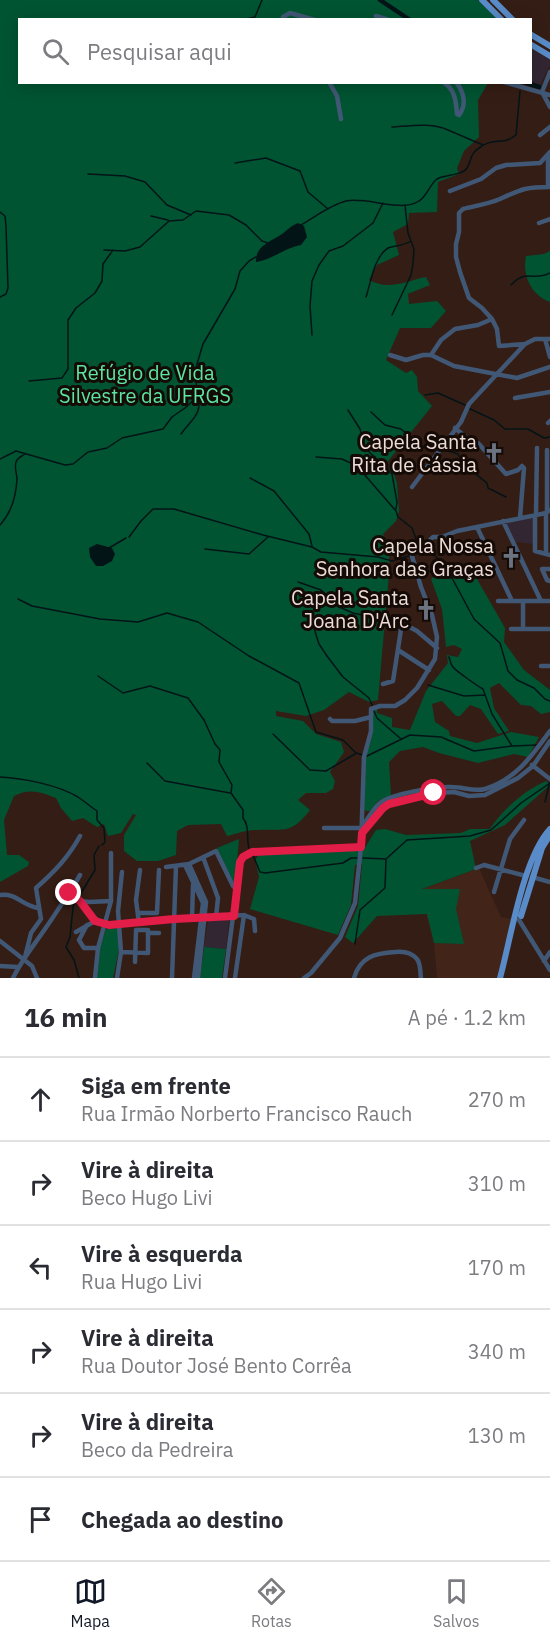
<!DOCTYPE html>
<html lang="pt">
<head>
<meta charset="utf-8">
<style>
  body { margin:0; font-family:"IBM Plex Sans",sans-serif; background:#f7f7f7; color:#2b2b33 }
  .stop { position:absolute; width:18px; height:18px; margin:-14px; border:4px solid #e11d48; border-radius:50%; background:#fff }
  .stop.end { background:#e11d48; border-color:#fff; box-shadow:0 2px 6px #0008 }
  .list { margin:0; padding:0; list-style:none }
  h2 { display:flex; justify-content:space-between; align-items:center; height:78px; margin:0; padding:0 24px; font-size:26px }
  h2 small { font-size:20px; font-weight:400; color:#7c7c81 }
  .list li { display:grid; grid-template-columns:39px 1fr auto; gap:18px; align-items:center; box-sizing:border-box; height:84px; padding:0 24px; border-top:2px solid #e1e1e2 }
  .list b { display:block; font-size:22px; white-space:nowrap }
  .list p { margin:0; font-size:20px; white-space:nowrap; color:#7c7c81 }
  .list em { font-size:20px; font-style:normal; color:#7c7c81 }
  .icon { flex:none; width:33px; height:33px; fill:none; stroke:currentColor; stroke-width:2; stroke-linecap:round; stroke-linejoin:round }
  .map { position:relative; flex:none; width:550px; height:978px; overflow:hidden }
  .search { position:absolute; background:#fff; box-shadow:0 3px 15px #0003; left:18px; right:18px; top:18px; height:66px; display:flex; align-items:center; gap:15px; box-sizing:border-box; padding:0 21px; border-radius:0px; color:#7c7c81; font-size:22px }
  .sheet { height:582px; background:#fff }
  nav { display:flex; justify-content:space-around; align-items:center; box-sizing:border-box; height:84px; border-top:2px solid #e1e1e2; background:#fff; font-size:16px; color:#7c7c81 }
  nav a { display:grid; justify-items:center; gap:3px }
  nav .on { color:#111827 }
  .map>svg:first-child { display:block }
  .built { fill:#422418 }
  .education { fill:#332633 }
  .green { fill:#005432 }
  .water { fill:#031417 }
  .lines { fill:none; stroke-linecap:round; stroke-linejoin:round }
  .stream { stroke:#031417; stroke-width:1.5 }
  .river { stroke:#031417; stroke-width:4.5 }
  .minor { stroke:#405875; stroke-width:4.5 }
  .major { stroke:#588bc7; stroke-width:6 }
  .route { stroke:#e11d48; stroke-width:8 }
  .labels { text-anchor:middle; stroke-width:6; stroke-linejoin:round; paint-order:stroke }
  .park-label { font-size:20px; fill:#5ce5a0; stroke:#140a06 }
  .poi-label { font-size:20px; fill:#eeddd7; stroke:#140a06; text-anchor:end }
</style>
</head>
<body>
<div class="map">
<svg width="550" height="978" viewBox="0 0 550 978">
  <rect width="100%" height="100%" fill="#341d14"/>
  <path class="built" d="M479 868 501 917 512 919 497 978H437L434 943 420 890Z"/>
  <path class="education" d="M530 48 550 60V65L540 85 531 81Z
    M534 518V544L516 542 506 523Z
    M229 919 226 949 204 947 208 920Z"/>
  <path class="green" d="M0 0H478L497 19 20 20V82L488 83 478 100 479 137 464 151 457 168 459 174 438 182 437 212 409 213 408 224 393 232 399 255 377 265 369 280C389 291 406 281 426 277L430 285 408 294 409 304 437 301 446 311 431 328H400L386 360 406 373 412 370 417 377 418 391 432 406 385 465 394 474 397 483 399 511 396 521 383 534 389 548V574L378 700 369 702 349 692 324 710 306 716 276 711V716L303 721 316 734 341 742 344 752 330 772 335 781 333 789 326 793H306L298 800 310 810C290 836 284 828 255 830 246 830 236 834 227 836L221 824 188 825 177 831 176 855 158 861H137L124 851V835L136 815 133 814 121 833 108 836 104 824 97 827 83 818 72 821 61 808 56 798C40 792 30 788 14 796L4 820 7 855H19L29 862 28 866 0 882Z
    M550 251V302C531 295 522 275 526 256L544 254Z
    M446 565H469L505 628 504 642 524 670 550 690V712L541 714 531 706 521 705 499 683 490 688 494 708 509 731 498 734 481 709 470 705 460 716H456L442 701 432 704 435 722 449 731 450 736 477 743 511 732 539 737 528 757 514 754 478 763 439 753 423 747 400 751 389 762 391 795 378 801 370 811H366L364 809 366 754 373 711 377 708V713L392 718V727L410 730 426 691 448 663 447 655 458 657 462 649 454 645 446 647 442 609 431 579Z
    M546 781 550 785 505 825 470 841 476 869 422 889H460L456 909 464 944 434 943 427 914 377 916 353 943 345 937 358 906 362 864 355 865 351 905 338 935 250 909 259 877 255 860 259 855 364 849 376 830 385 829 406 835 461 833 470 829H490C504 808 524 791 546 781Z
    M239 839 235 886 217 848Z
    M118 928 119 949 113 978H97L100 947 106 929Z
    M204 947 226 949 222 978H200Z"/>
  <path class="water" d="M298 223 304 226 307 237 301 245C284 248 272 260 256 262 255 246 270 242 282 234 288 230 290 226 298 223Z
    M97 544 112 548 115 554 112 561 103 566H96L90 557 89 548Z"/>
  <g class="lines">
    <path class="stream" d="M246 19 255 17 262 0
      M392 127C409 126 432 122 448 130 460 135 471 140 483 145
      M235 163 266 158 300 171 308 192 328 209
      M88 174 125 176 145 182 167 205 191 215
      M0 212 5 216 6 226 8 288 6 294 0 297
      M151 216 168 220
      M301 225C315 217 330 205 346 201 366 196 401 213 419 201 427 196 430 184 437 179 445 174 462 176 467 168 473 158 468 155 482 146 495 137 503 146 516 135L520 91
      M104 250 125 251 140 247 169 221 183 220 196 211 229 215 246 225 262 241 268 243
      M511 285C527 268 532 282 550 273
      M366 297C371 282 374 257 388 248 394 245 402 247 411 241
      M392 315 411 275 413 264 414 249 408 233 405 205
      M312 335 310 306 312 281 319 265 329 251 343 246 373 223 383 203
      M29 381 62 378 68 369V320L76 308 95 293 102 281 103 264 113 250
      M425 395 438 393 465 405
      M468 408 494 420 505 429H528L544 438 550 437
      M348 410 360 429 365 448 392 474 397 502 396 509
      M371 412 385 425 401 429 423 447H429L438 451
      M181 434C192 418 204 415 197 391
      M442 449 458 454C461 462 480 478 487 483L488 488 506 497
      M316 457 342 459 357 466 396 511 398 517 412 528 416 539 444 564 446 575 452 578 474 619 500 643 508 671 517 680 534 688 545 699 550 701
      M0 459 16 451 65 465 73 464 88 452 107 448 122 438 163 429 172 417 185 408 194 400 196 391 197 364 203 344 235 289 240 271 249 261 256 257
      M250 478 274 491 309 534 312 546
      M0 525C12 512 16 497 17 479 17 473 13 465 17 460 19 457 22 456 25 454
      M129 537 141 521 153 509H174L263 535 312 547 321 552 378 557 392 561 409 556
      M109 548 126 538
      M205 549 249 554 268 537
      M420 565 435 575H446
      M298 582 321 590 337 606 353 613 362 615 388 625 399 624
      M18 599 32 606 100 619 138 622 167 613 198 622 249 656 299 683 316 732 343 740 356 753 367 756 410 735 441 737 474 751 512 746 538 745
      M311 619 319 644 327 656 343 677 369 698 373 707
      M449 657C450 661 451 665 453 667 456 671 479 687 483 689L492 714 512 746
      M98 676 123 693 150 686 188 698 204 720 215 744 220 750 219 762 232 785 231 793 243 810V818C251 828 245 840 250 851
      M428 685 464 696 485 695
      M374 711 377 718 401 739
      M273 734 310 770 326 771 355 754
      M147 763 165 781 230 793
      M0 777C23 778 58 785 78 797 84 801 91 807 97 811V820L104 828 105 842 102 845
      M545 802 549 785
      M253 855 260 872 265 873 343 863 351 858H358
      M363 858 386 859 407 840 470 836 491 830 521 803 550 783
      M60 885 69 892
      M78 898 95 870 94 855 99 846
      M75 902 73 907 70 937 66 947 74 960 79 978
      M355 944 360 910 385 888 386 859"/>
    <path class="river" d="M380 0 410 20
      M524 82 539 87"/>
    <path class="minor" d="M285 20 283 17 290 13 315 20
      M383 20 376 16 389 20
      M550 72 542 92 550 107
      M329 82 337 96 341 119
      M443 82C455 89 456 101 457 114L459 115C467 105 464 92 456 82
      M504 82 550 95
      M540 135 550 127
      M548 155V187
      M450 191 481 179 496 168 506 165 540 163 550 152
      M539 223 550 219
      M545 339 550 357
      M525 344 499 346 497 329 492 319 482 308 469 298 460 272 456 257V244L459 232V213L463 209C475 206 488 204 500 199 522 189 525 187 550 187
      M390 355 406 360 423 355H431L454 366 517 378 550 367
      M431 355 441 340 455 329 478 325 492 319
      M515 398 550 392
      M548 423 550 421
      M455 428 468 439 478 443 506 474 518 470 522 466 524 468 520 518
      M412 487 461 422 469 404 525 344 535 339H550
      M547 512V450
      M546 513V554
      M535 515V551L550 555
      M536 515 537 448
      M503 521 541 601
      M477 527 512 601
      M430 540 433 537H442L457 531 546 513 550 510
      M550 569H542L547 580 550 581
      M498 601H550
      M511 629H550
      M523 629V601
      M398 650 429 670
      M541 666H550
      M383 684 393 681 402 623 417 631 437 648
      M330 719 332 721H355L371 717
      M532 765 550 779
      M363 826C368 818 373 809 380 803 392 794 437 786 452 787 463 787 474 792 485 789 516 779 532 756 550 731
      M324 828H362
      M362 833 383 808 389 804 434 793 454 792 469 796 485 795 518 778 533 766 550 741
      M203 857 218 898 216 917
      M189 864 206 902 198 978
      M185 865 203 903 194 978
      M166 867 189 864 216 851 233 886 236 889
      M476 868 484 865 526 876
      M80 875 69 894C84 903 89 918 105 924L244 915 254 919 255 931
      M532 877 550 882
      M494 892 510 839 524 820
      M0 895C17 893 21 905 38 908
      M81 901 89 902 111 901
      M138 913H157L159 870
      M192 919 193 885
      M519 920 550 970
      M139 923 136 900 140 870
      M87 925 79 940 84 948H98
      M76 932 95 921
      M149 933H159
      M0 941 32 966 37 978
      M121 952 148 953V930H136V931L135 962
      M25 957 31 933 41 919 36 888C54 872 68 858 80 836
      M544 961 550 952
      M0 966 18 967
      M13 978C22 959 35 944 47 926 55 915 61 904 69 894
      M95 978 98 948 111 901V853
      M117 978 121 952 118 911 122 872
      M172 978 176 866
      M225 978 240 862 243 857 252 853 361 847
      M235 978 244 915
      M304 978 311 973 340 938 355 903 361 847 364 757 371 731V709L380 706H395L405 700 417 688 435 659 437 637 432 615 421 587 412 556
      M354 978C360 957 375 953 395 952 404 951 411 952 417 959 421 964 420 972 421 978"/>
    <path class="major" d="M482 0 502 20
      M493 0 513 20
      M530 34 550 46
      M530 44 550 56
      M521 916 542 848 550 835
      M500 978C511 938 523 858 550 829"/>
  </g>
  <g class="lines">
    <path class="route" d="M69 893 80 901 95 921 109 925 174 919 234 916 240 862 243 857 252 852 361 847 362 833 383 808 389 804 434 793"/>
  </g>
  <defs>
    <g id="church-bare" transform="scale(1.62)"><path d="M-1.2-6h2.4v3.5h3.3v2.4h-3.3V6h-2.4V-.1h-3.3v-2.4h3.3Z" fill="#6b7280" stroke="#140a06" stroke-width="2.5" paint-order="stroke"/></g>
  </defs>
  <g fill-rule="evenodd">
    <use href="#church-bare" x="494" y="453"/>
    <use href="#church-bare" x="511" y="558"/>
    <use href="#church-bare" x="426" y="610"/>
  </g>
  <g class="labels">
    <g class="park-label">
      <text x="145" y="380">Refúgio de Vida<tspan x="145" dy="23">Silvestre da UFRGS</tspan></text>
    </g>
    <g class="poi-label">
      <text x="477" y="449">Capela Santa<tspan x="477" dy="23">Rita de Cássia</tspan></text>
      <text x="494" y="553">Capela Nossa<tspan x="494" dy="23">Senhora das Graças</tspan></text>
      <text x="409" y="605">Capela Santa<tspan x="409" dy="23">Joana D'Arc</tspan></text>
    </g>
  </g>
</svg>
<div class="stop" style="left:434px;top:793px"></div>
<div class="stop end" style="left:69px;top:893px"></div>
<div class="search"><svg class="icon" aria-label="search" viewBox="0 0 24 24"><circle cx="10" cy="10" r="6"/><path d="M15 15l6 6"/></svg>Pesquisar aqui</div>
</div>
<section class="sheet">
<h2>16 min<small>A pé · 1.2 km</small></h2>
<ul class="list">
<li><svg class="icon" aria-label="ahead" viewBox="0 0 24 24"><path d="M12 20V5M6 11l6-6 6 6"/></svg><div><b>Siga em frente</b><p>Rua Irmão Norberto Francisco Rauch</p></div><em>270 m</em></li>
<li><svg class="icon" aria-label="right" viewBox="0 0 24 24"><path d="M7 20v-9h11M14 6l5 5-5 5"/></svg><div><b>Vire à direita</b><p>Beco Hugo Livi</p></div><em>310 m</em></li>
<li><svg class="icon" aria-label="left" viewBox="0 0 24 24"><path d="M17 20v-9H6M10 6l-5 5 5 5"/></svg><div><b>Vire à esquerda</b><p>Rua Hugo Livi</p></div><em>170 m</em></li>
<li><svg class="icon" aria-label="right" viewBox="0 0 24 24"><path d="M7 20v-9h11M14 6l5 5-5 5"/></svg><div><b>Vire à direita</b><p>Rua Doutor José Bento Corrêa</p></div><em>340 m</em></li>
<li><svg class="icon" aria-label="right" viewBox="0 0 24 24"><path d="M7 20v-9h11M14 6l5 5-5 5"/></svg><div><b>Vire à direita</b><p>Beco da Pedreira</p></div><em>130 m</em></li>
<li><svg class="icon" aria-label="arrive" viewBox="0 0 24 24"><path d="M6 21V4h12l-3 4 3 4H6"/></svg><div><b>Chegada ao destino</b></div></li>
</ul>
</section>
<nav>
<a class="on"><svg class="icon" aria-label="map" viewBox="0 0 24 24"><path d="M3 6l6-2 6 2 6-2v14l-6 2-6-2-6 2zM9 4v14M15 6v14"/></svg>Mapa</a>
<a><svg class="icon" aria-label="directions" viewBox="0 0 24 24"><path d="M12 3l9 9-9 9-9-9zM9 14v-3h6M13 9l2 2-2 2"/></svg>Rotas</a>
<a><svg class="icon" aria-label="saved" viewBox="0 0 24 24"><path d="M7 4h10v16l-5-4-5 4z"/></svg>Salvos</a>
</nav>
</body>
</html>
